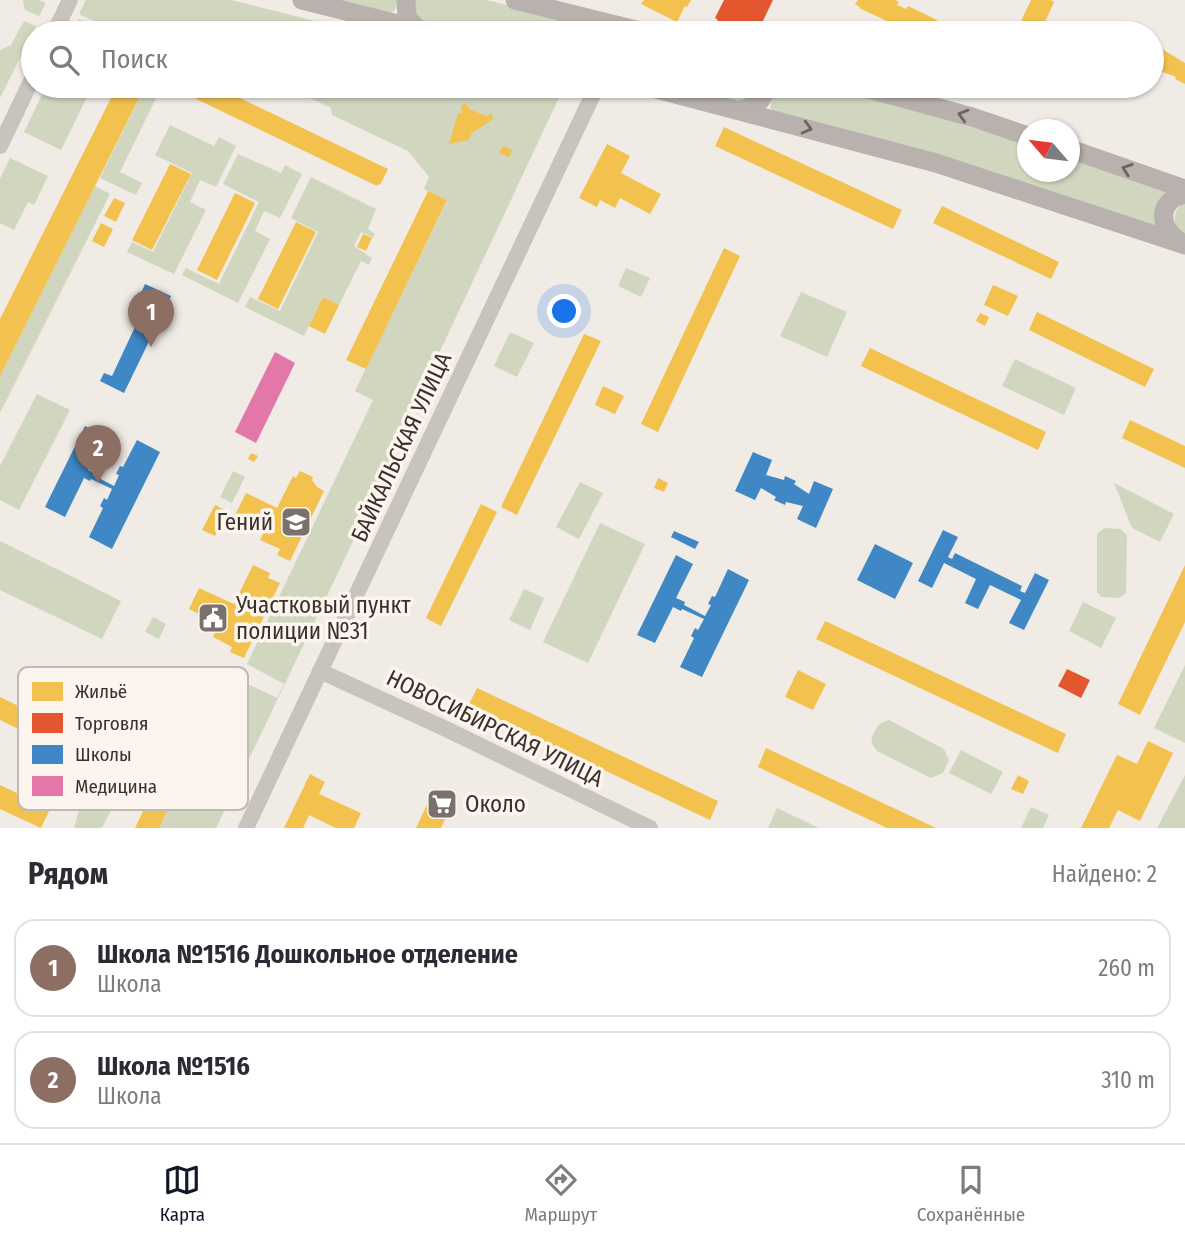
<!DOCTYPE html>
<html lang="ru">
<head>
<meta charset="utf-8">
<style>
  body { margin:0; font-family:"Fira Sans Condensed",sans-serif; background:#f2f2f3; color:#2b2b33 }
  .compass { position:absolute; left:1017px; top:119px; width:63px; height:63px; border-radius:50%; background:#fff; box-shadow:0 2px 5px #0004; rotate:298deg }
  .you { position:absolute; left:565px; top:312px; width:24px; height:24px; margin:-18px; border:5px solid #fff; border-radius:50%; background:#1a73e8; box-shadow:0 0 0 10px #1a73e833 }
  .badge { display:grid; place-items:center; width:46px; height:46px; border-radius:50%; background:#111827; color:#fff; font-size:23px; font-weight:700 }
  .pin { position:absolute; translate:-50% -58px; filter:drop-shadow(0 2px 4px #0008) }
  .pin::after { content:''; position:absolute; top:37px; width:24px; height:21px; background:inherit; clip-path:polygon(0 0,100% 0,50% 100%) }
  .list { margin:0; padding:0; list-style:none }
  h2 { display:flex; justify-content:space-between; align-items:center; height:91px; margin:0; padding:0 28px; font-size:30px }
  h2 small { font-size:23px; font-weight:400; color:#7c7c81 }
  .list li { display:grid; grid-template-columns:46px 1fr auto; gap:21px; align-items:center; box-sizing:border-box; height:98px; margin:0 14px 14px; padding:0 14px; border:2px solid #e1e1e2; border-radius:21px }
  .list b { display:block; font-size:26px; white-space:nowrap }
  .list p { margin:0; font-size:23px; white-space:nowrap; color:#7c7c81 }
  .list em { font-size:23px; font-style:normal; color:#7c7c81 }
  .icon { flex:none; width:38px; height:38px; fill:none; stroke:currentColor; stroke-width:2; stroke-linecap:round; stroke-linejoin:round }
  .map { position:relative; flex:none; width:1185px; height:828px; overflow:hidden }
  .search { position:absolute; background:#fff; box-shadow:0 2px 5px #0004; left:21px; right:21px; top:21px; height:77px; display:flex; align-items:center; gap:18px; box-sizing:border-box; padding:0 24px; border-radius:38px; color:#7c7c81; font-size:26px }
  .sheet { height:315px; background:#fff }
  nav { display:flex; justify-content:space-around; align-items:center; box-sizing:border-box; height:98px; border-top:2px solid #e1e1e2; background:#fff; font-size:19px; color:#7c7c81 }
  nav a { display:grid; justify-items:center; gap:4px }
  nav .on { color:#111827 }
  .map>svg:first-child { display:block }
  .green { fill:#d1d6bf }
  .homes { fill:#f2c14e }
  .shops { fill:#e4572e }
  .schools { fill:#3f88c5 }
  .health { fill:#e377a8 }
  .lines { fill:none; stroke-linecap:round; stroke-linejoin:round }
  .minor { stroke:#c9c3be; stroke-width:16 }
  .major { stroke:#b8b1ad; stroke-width:19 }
  .oneway { stroke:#6d645f }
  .labels { text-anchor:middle; stroke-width:7; stroke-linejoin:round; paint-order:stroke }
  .street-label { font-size:23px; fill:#3b302b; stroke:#fbf5ee }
  .poi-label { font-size:23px; fill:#3b302b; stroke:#fbf5ee; text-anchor:start }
  .key { fill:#fbf5ee; stroke:#c1bab4; stroke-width:2 }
  .key-label { font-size:19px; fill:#3b302b }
</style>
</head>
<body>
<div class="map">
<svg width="1185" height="828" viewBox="0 0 1185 828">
  <rect width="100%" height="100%" fill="#f0ebe5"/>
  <path class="green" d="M23 0H39L46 3 39 16 25 10Z
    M86 0H231L363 33H120L79 14Z
    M335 0H398L395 10 391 13Z
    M412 0H486L616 33H464L418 22Z
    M79 19 108 33H72Z
    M24 21 36 26 0 98V50L11 45Z
    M46 86H79L90 91 61 150 24 132Z
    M145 86H162L120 172 142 183 136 195 100 178Z
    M275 86 564 87 396 445 377 491 216 828H159L190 763 171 753 179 737 164 730 225 673 277 698 284 684 247 664 373 400 355 391 447 201 424 189 429 177 408 151 332 115 331 108 293 90 289 92Z
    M671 86H757L755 96 738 104Z
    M776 86H827L897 104 1027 144 1028 172H1070V157L1172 192 1159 229 772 111 770 107Z
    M170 125 214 146 219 137 236 146 216 187 200 180 190 202 206 210 174 274 127 252 132 242 153 252 192 173 155 155Z
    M238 154 281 173 285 165 302 174 280 218 264 211 255 231 270 239 238 303 182 275 186 268 219 284 259 202 223 184Z
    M10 158 48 176 34 205 28 202 14 230 0 223V179Z
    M311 177 376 209 368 229 375 234 373 238 361 232 354 246 372 258 369 265 361 261 339 305 323 297 304 336 245 307 250 297 280 311 318 232 291 218Z
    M95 186 110 194 0 413V376Z
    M1185 201V237L1178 235C1173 218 1172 213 1185 201Z
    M626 268 650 278 641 297 618 286Z
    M801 292 847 312 827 357 780 336Z
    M510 332 534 343 517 377 494 366Z
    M1015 359 1076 388 1064 415 1002 386Z
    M37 394 70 410 19 510 0 500V466Z
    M233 471 245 477 232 503 220 497Z
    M580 482 603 493 579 539 556 527Z
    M1114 483 1174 514 1160 542 1132 528Z
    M600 523 645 544 588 663 543 642Z
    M1104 528 1120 529 1127 535 1126 593 1119 598 1101 597 1097 592V534Z
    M0 541 121 601 102 639 0 590Z
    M524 589 544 598 530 630 509 620Z
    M1083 602 1116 618 1101 648 1069 631Z
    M153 617 166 624 159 639 145 632Z
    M1185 665V743L1154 728Z
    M889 720 944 749 949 760 943 773 931 778 877 751C867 741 873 734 879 724Z
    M961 750 1003 772 991 794 949 773Z
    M90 770 123 786 102 828H74Z
    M1185 775V828H1157Z
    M1031 807 1049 815 1043 828H1021Z
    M777 808 819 828H768Z"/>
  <path class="homes" d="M644 0H691L687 7 685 6 677 22 641 4Z
    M858 0H895L899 2 897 5 906 9 908 6 937 20 936 23 944 27 945 24 964 33H911L890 21 889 22 859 8 860 7 855 4Z
    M1031 0H1051L1054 2 1041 31 1038 29 1036 33 1031 31 998 33 1015 27 1016 30 1022 27 1024 23 1021 21Z
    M1108 26 1114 29 1115 26 1131 33H1105Z
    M1152 43 1185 63V84L1175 79 1176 77 1152 68Z
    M117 86H145L0 376V319Z
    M194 86H215L388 169 380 185 378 184 377 186 192 97 193 95 190 94Z
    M466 103 469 109 486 116 492 113 493 119 472 133 468 140 449 144 458 114 462 113 461 106Z
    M724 127 902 210 893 229 715 146Z
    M607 144 630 156 621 173 661 194 650 214 620 198 615 208 600 200 597 207 579 198Z
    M503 146 512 150 509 157 499 153Z
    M170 164 191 174 152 250 132 240Z
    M428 191 447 200 366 369 346 360Z
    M235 193 255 203 217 280 197 270Z
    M114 198 125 203 116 222 104 216Z
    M942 206 1059 262 1051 279 933 223Z
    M296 222 316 232 278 309 258 299Z
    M101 223 113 229 104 247 92 241Z
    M363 234 372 238 366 251 357 247Z
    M724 248 740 256 658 432 641 424Z
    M993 285 1018 296 1008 316 984 305Z
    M323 297 339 305 325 334 309 326Z
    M1037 312 1154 369 1145 387 1029 330Z
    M980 313 989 317 985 326 976 321Z
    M584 334 601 341 517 515 501 507Z
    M870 348 1046 432 1038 450 861 366Z
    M603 386 624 396 615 414 595 405Z
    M1130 420 1185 446V468L1122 438Z
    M251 453 258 456 254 462 248 459Z
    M300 471 313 477 312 480 317 487 324 491 290 561 277 555 280 549 260 540 265 530 235 515 246 493 277 508 293 476 296 478Z
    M658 478 668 483 664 492 654 488Z
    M481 504 497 512 441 626 426 618Z
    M215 505 227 511 215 536 202 530Z
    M253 565 270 573 268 578 280 583 244 658 230 652 232 647 213 637 219 624 189 609 199 588 234 604Z
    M1185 565V622L1140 715 1118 704Z
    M825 621 1066 734 1058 753 816 639Z
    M798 670 826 684 813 710 785 697Z
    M477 688 718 801 710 820 468 706Z
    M0 697 55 724 47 743 0 720Z
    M1148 741 1173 753 1140 821 1118 810 1109 828H1081L1117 755 1137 764Z
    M766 748 936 828H887L758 767Z
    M171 753 190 763 159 828H135Z
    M310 774 325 782 319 794 361 813 354 828H336L309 815 303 828H284Z
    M1018 775 1029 781 1023 794 1011 789Z
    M0 785 50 809 41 828 0 809Z
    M433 792 453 802 441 828H416Z"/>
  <path class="shops" d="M724 0H773L757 33H741L726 26 724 31 714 26 718 20 715 18Z
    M1067 669 1090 680 1081 698 1058 686Z"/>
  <path class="schools" d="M145 284 171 296 124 393 100 381 104 373 112 376 149 297 141 293Z
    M85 426 105 436 88 470 94 473 93 475 114 486 119 475 116 474 120 466 123 467 137 440 160 452 112 549 89 537 103 508 100 506 104 498 107 500 112 489 91 479 90 481 84 478 65 517 45 507Z
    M753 452 772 460 766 475 784 480 785 476 796 481 794 484 809 494 814 481 833 489 816 528 797 519 803 506 786 502 785 505 774 500 776 497 761 488 755 500 735 491Z
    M943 530 958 537 948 557 952 559 955 553 1022 586 1020 591 1025 593 1035 573 1049 580 1024 630 1009 623 1021 600 990 585 978 609 965 603 976 579 944 563 932 588 918 581Z
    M674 531 699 542 695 549 671 537Z
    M875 544 913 563 895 599 857 580Z
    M676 555 693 564 676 598 685 602 684 605 705 616 711 605 708 604 712 596 715 597 728 569 749 580 702 677 680 667 694 638 691 636 695 628 698 630 704 619 682 609 681 611 673 607 655 643 637 635Z"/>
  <path class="health" d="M275 352 295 363 256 443 235 432Z"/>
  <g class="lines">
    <path class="minor" d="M54 33 70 0
      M0 146 33 77
      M320 671 446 729 650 828
      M246 828 597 86"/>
    <path class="major" d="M302 0 434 33
      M406 0 407 18 418 29
      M515 0 648 33
      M645 86 936 163 1185 245
      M858 86 972 117 1028 136
      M741 110C756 106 763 102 767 86
      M1070 149 1185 189
      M1179 241C1158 226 1157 201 1185 194"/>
  </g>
  <defs><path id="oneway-chevron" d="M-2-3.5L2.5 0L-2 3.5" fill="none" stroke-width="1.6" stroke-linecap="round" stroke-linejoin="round" transform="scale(1.75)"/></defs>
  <g class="oneway">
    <use href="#oneway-chevron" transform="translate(963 115) rotate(-164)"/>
    <use href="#oneway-chevron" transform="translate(807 128) rotate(15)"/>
    <use href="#oneway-chevron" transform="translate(1127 169) rotate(-161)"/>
  </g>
  <defs>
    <g id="school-square" transform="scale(1.575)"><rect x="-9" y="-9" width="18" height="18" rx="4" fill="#7a716c" stroke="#fbf5ee"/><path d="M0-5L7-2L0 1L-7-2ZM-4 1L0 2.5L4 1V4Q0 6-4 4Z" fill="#fff"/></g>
    <g id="civic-square" transform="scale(1.575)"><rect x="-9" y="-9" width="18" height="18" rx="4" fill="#7a716c" stroke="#fbf5ee"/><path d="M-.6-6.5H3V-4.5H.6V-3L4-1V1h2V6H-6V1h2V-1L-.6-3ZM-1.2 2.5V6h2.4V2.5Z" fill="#fff"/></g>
    <g id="supermarket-square" transform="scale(1.575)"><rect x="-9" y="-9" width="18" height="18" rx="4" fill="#7a716c" stroke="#fbf5ee"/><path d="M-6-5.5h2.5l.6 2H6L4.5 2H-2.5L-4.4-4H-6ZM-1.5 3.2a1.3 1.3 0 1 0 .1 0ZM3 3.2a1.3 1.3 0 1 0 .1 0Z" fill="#fff"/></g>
  </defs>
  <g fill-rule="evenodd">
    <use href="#school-square" x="296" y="522"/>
    <use href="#civic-square" x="213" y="618"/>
    <use href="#supermarket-square" x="442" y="804"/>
  </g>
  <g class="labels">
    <g class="street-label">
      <text transform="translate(401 447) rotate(-65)" y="8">БАЙКАЛЬСКАЯ УЛИЦА</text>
      <text transform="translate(495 728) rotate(26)" y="8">НОВОСИБИРСКАЯ УЛИЦА</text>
    </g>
    <g class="poi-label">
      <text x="273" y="530" text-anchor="end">Гений</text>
      <text x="236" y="613">Участковый пункт<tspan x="236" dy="26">полиции №31</tspan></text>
      <text x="465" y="812">Около</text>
    </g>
  </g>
  <rect x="18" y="667" width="230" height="143" rx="10" class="key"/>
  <rect x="32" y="682" width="31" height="19" fill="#f2c14e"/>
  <rect x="32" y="713" width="31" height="20" fill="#e4572e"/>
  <rect x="32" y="745" width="31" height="19" fill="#3f88c5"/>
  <rect x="32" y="776" width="31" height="20" fill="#e377a8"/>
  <g class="key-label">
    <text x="75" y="698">Жильё</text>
    <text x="75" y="730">Торговля</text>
    <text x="75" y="761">Школы</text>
    <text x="75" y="793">Медицина</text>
  </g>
</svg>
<svg class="compass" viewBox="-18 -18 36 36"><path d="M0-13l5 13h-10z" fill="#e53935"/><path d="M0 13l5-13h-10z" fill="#7c7c81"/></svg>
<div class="you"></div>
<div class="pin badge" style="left:151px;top:347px;background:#8d6e63">1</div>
<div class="pin badge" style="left:98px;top:483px;background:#8d6e63">2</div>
<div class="search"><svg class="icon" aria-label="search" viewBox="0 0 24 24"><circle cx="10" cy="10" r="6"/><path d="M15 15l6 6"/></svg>Поиск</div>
</div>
<section class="sheet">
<h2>Рядом<small>Найдено: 2</small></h2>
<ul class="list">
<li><span class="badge" style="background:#8d6e63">1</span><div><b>Школа №1516 Дошкольное отделение</b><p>Школа</p></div><em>260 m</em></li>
<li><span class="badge" style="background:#8d6e63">2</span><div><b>Школа №1516</b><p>Школа</p></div><em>310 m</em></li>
</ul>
</section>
<nav>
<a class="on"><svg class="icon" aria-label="map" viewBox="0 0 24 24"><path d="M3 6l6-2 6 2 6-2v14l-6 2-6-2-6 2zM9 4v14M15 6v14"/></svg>Карта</a>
<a><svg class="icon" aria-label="directions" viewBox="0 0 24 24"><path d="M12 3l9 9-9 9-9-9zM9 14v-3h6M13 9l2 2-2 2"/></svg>Маршрут</a>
<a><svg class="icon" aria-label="saved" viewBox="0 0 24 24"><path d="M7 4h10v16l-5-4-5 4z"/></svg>Сохранённые</a>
</nav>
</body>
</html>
